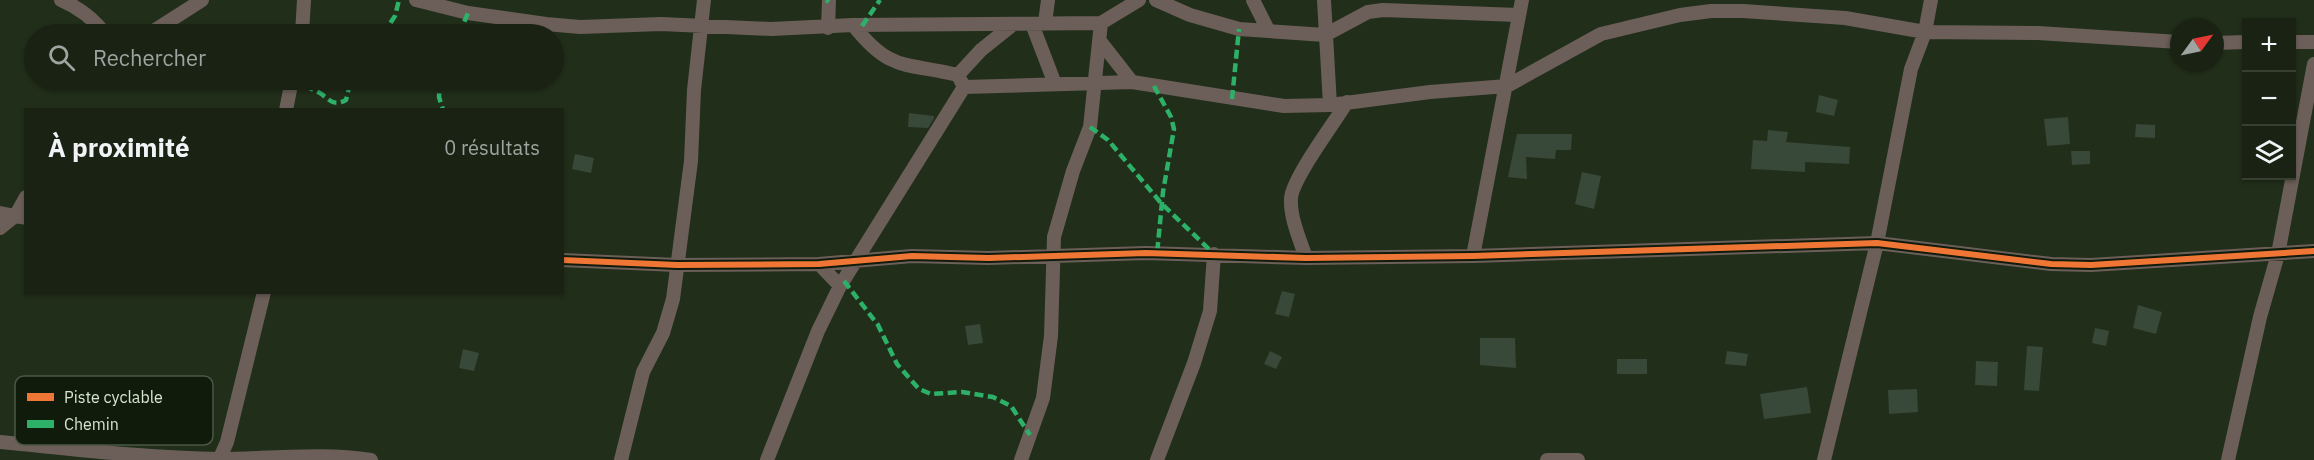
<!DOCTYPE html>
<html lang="fr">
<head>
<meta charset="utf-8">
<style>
  body { margin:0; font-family:"IBM Plex Sans",sans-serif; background:#222a1c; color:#f1f3f6 }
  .controls { position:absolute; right:18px; top:18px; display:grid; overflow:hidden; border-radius:0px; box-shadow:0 2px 4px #0004 }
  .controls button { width:54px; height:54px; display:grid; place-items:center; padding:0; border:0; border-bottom:2px solid #373f33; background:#192213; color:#f1f3f6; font:30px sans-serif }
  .compass { position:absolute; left:2170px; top:18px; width:54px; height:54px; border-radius:50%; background:#192213; box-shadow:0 2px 4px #0004; rotate:57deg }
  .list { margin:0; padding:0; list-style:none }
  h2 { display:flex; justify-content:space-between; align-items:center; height:78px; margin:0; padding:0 24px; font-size:26px }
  h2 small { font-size:20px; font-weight:400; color:#9fa4a0 }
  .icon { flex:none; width:33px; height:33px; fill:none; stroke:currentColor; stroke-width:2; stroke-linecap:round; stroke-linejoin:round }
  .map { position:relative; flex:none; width:2314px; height:460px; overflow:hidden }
  .search { position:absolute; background:#192213; box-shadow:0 2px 4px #0004; left:24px; top:24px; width:540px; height:66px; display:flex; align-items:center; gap:15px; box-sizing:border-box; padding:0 21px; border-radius:33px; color:#9fa4a0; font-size:22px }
  .panel { position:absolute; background:#192213; box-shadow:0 2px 4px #0004; left:24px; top:108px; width:540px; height:186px; border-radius:0px }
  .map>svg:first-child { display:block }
  .building { fill:#384839 }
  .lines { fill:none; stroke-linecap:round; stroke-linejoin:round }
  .minor { stroke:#6c5f5a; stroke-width:14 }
  .quiet { stroke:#2db169; stroke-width:4.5; stroke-dasharray:9 4.5; stroke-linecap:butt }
  .cycleway-casing { stroke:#101b0b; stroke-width:10 }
  .cycleway { stroke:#f07635; stroke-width:6 }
  .key { fill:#101b0b; stroke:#4b5846; stroke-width:1.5 }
  .key-label { font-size:16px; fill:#d5e5ce }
</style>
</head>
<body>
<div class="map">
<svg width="2314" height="460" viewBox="0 0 2314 460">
  <rect width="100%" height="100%" fill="#212e19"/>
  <path class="building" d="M1819 95 1838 100 1834 116 1816 112Z
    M909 113 934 116V118L928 128 908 127Z
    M2068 117 2070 144 2047 146 2044 119Z
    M2136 124 2155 125V138L2135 137Z
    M1768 130 1788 132 1786 142 1850 147 1849 164 1805 162V172L1751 169 1753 140 1767 141Z
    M1517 134H1572L1571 150H1556L1555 159 1526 157 1527 179 1508 177Z
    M2071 151H2090V164L2072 165Z
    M575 154 594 158 591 173 572 169Z
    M1582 172 1601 176 1594 209 1575 204Z
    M1282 291 1295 294 1289 317 1275 314Z
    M2138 305 2162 312 2156 334 2133 328Z
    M980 324 983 343 968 345 965 326Z
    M2095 328 2109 331 2106 346 2092 343Z
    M1480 338H1515L1516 368 1480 365Z
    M2027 346 2043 347 2039 391 2024 390Z
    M463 349 479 353 474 371 459 368Z
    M1270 351 1282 357 1276 369 1264 364Z
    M1727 351 1748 354 1746 366 1725 364Z
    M1617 359H1647V374H1617Z
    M1976 361 1998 362 1997 386 1975 385Z
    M1807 387 1811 413 1764 419 1760 394Z
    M1917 389 1918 412 1889 414 1888 390Z"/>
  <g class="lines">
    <path class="minor" d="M61 0C80 8 93 18 105 34
      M416 0 468 13 546 24 580 27 661 24 771 29 853 25 1101 23 1139 0
      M1156 0 1190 15 1239 29 1325 35 1368 12 1383 10 1518 15
      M1253 0 1268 30
      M1324 0 1330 105
      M1045 23 1048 0
      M1032 24 1055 84
      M853 25C891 73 905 62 958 75L964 87
      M828 28 829 0
      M149 34 202 0
      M302 34 304 0
      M1100 41 1132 82
      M2292 42H2314
      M2215 43 2246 42
      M958 75 981 50 1011 26
      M964 87 1132 82 1284 106 1330 105 1430 92 1507 86 1601 34 1680 15 1711 11H1743L1845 18 1925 32 2038 33 2179 42
      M286 110 292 80
      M0 213 26 218
      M0 228 16 215 26 197
      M1473 256 1522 0
      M1306 258C1300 240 1290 218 1291 199 1291 180 1335 122 1347 102
      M562 260 677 265 819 264 912 256 989 258 1146 253 1306 258 1473 256 1877 243 2051 264 2091 265 2314 251
      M819 264 840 286
      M0 442C73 449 147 458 220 459 270 459 322 452 371 460
      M219 460 227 442 264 292
      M621 460 643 372 663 333 673 299 691 161 694 90 704 0
      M767 460 818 331 840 286 964 87
      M1021 460 1043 398 1051 336 1054 237 1073 171 1090 127 1101 23
      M1157 460 1194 363 1210 311 1214 254
      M1547 460H1578
      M1824 460 1877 243 1911 69 1925 32 1931 0
      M2228 460 2260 317 2278 254 2314 64"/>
    <path class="quiet" d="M826 0 829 2
      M862 26 880 0
      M383 34 395 16 399 0
      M459 34 468 13
      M440 80 439 97 443 110
      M292 82C300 85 308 87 316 91 329 97 331 108 346 100L351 80
      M1154 86 1171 117 1174 129 1163 192 1157 254
      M1232 99 1239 29
      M1090 127 1108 140 1161 203 1214 254
      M844 281 878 325 897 364 919 389 931 394 962 392 993 397 1011 406 1030 435"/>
    <g class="cycleway-casing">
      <path id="cycleway" d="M562 260 677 265 819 264 912 256 989 258 1146 253 1306 258 1473 256 1877 243 2051 264 2091 265 2314 251"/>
    </g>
    <use href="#cycleway" class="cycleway"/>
  </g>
  <rect x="15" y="376" width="198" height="69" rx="9" class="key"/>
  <rect x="27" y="393" width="27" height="8" fill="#f07635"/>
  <rect x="27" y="420" width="27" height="8" fill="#2db169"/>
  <g class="key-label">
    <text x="64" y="403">Piste cyclable</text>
    <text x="64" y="430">Chemin</text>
  </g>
</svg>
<div class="controls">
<button>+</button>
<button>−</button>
<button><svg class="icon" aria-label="layers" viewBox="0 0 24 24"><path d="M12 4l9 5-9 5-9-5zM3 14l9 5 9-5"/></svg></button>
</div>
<svg class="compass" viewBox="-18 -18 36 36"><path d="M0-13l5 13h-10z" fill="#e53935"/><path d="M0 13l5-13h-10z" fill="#9fa4a0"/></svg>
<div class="search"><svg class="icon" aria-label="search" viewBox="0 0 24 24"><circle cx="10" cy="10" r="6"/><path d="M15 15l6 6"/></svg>Rechercher</div>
<section class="panel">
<h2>À proximité<small>0 résultats</small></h2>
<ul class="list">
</ul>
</section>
</div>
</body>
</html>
